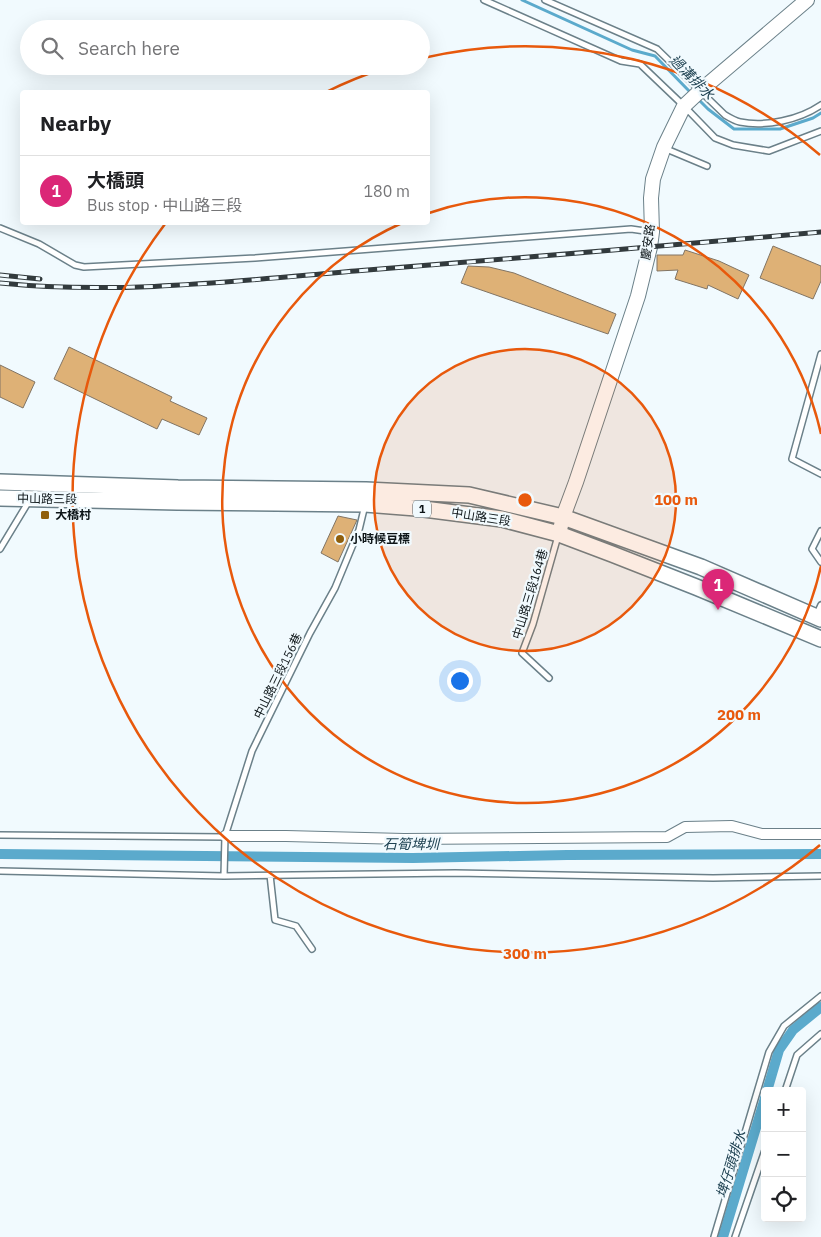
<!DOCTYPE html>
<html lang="en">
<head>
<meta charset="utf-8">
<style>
  body { margin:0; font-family:"IBM Plex Sans","Noto Sans TC",sans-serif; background:#f2f2f2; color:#202124 }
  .controls { position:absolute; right:15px; bottom:15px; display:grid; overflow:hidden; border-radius:5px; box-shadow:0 5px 20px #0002 }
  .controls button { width:45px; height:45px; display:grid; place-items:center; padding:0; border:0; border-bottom:1px solid #e0e0e0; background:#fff; color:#202124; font:25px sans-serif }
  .you { position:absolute; left:459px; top:680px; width:18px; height:18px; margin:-12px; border:4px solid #fff; border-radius:50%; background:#1a73e8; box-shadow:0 0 0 8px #1a73e833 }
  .badge { display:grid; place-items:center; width:32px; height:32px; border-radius:50%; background:#db2777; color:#fff; font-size:16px; font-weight:700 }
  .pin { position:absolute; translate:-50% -41px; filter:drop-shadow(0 1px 2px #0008) }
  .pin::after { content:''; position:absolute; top:26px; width:18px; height:15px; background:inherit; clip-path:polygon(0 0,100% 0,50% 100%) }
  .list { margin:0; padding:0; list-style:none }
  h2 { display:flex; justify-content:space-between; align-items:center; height:65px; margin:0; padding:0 20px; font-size:21px }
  h2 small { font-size:16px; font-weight:400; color:#757577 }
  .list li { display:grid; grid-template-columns:32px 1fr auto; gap:15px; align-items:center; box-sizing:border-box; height:70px; padding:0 20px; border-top:1px solid #e0e0e0 }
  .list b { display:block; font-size:19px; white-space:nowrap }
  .list p { margin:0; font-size:16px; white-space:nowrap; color:#757577 }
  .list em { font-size:16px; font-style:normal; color:#757577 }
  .icon { flex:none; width:28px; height:28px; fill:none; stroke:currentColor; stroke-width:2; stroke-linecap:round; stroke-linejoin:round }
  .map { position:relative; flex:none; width:821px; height:1237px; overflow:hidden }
  .search { position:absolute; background:#fff; box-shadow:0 5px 20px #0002; left:20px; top:20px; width:410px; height:55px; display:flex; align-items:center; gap:12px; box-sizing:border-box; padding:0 18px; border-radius:28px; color:#757577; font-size:19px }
  .panel { position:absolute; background:#fff; box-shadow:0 5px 20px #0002; left:20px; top:90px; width:410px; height:135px; border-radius:5px }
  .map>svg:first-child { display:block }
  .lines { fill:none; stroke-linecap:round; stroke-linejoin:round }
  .stream { stroke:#5baacc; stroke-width:3 }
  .canal { stroke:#5baacc; stroke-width:10 }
  .building { fill:#deb176; stroke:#817464 }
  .lane-casing { stroke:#6b8089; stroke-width:8 }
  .street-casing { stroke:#6b8089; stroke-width:12 }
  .secondary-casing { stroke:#6b8089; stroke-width:16 }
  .primary-casing { stroke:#6b8089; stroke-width:18 }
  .lane { stroke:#fff; stroke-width:5 }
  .street { stroke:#fff; stroke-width:10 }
  .secondary { stroke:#fff; stroke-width:14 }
  .primary { stroke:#fff; stroke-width:15 }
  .rail-casing { stroke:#323a3d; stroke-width:5 }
  .rail { stroke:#f1fafe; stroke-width:3; stroke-dasharray:9; stroke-linecap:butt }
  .ring { fill:none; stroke:#e8590c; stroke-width:2.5 }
  .poi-dot { fill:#905f0c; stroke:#f1fafe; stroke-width:2 }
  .labels { text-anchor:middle; stroke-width:4.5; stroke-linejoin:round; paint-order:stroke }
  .shield { fill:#f1fafe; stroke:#51595c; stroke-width:1 }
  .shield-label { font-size:11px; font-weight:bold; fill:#0c1417 }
  .street-label { font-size:12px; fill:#0c1417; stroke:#f1fafe }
  .poi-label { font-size:12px; font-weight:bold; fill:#0c1417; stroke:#f1fafe; text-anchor:start }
  .water-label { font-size:14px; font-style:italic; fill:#204353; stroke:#f1fafe }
  .centre { fill:#e8590c; stroke:#f1fafe; stroke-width:2.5 }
  .ring-label { font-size:15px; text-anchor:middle; font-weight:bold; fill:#e8590c; stroke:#f1fafe; stroke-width:4.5; stroke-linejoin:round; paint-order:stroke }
</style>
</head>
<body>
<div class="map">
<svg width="821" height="1237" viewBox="0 0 821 1237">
  <rect width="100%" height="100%" fill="#f1fafe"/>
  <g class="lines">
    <path class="stream" d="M522 0 632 50 655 56 691 93
      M698 99 708 109 734 129H780L813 118 821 113"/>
    <path class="canal" d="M0 854 413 858 567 855 821 854
      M767 1091 779 1050 793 1030 821 1007
      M723 1237 765 1098"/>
  </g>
  <path class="building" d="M773 246 821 266V281L813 299 760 278Z
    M685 250 719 261 749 275 738 299 708 285 707 289 675 279 678 270 657 271V255H683Z
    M468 266 489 267 514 273 616 314 608 334 461 283Z
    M69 347 172 397 170 401 207 418 199 435 162 419 157 429 54 379Z
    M0 365 35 382 23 408 0 397Z
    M338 516 357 520 338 562 321 553Z"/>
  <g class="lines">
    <g class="lane-casing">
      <path id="lane" d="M484 0 621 61 640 64 684 106 715 138 733 145 769 151 821 131
        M545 0 657 49 725 115C730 118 735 121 740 122 766 127 799 120 821 105
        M664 148 707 166
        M0 228 39 244 75 265 84 267 255 258 631 229 652 232
        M821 354 792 459 821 474
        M821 531 812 549 821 562
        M0 549 29 501
        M816 616 821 605
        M549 678 522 653 533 624 558 536
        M0 835 225 837
        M0 871 224 876 455 873 713 878 821 876
        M270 875 275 920 296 926 312 949
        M224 876 225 836 252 751 310 633 335 588 359 530 365 505
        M785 1091 797 1055 821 1034
        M714 1237 769 1052 784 1026 821 996
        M735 1237 765 1150"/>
    </g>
    <g class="street-casing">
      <path id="street" d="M225 836H286L404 839 667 837 685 827 732 826 762 834H821"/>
    </g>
    <g class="secondary-casing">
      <path id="secondary" d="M559 534 563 517 576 482 638 296 650 247 652 232 651 198 653 179 664 147 684 106 700 91 807 0"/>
    </g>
    <g class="primary-casing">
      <path id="primary" d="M0 482 178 488 366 490 469 495 563 517 701 567 821 619
        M0 498 177 502 365 504 416 508 502 519 559 534 612 554 696 587 821 639"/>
    </g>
    <use href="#lane" class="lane"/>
    <use href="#street" class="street"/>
    <use href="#secondary" class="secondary"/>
    <use href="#primary" class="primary"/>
    <g class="rail-casing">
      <path id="rail" d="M0 275 40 279
        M0 283C118 295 237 281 355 271 510 259 666 246 821 232"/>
    </g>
    <use href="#rail" class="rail"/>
  </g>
  <circle cx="525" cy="500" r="151" fill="#e8590c" fill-opacity=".12"/>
  <g class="ring">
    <circle cx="525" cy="500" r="151"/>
    <path d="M821 566A303 303 0 1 1 402 223M429 213A303 303 0 0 1 821 434"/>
    <path d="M820 845A454 454 0 0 1 165 224M326 92A454 454 0 0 1 388 67M423 58A454 454 0 0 1 820 155"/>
  </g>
  <g class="poi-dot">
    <rect x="40" y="510" width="10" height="10" rx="2.5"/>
    <circle cx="340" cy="539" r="5"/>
  </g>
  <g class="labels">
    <rect class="shield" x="413" y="500.5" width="18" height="17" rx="4"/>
    <g class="shield-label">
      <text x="422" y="513">1</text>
    </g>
    <g class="street-label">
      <text transform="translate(648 242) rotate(-82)" y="4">慶安路</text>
      <text transform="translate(47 499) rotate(1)" y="4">中山路三段</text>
      <text transform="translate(481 517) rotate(9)" y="4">中山路三段</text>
      <text transform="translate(530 594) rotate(-73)" y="4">中山路三段164巷</text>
      <text transform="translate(278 676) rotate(-64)" y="4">中山路三段156巷</text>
    </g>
    <g class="poi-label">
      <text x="55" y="519">大橋村</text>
      <text x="350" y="543">小時候豆標</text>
    </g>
    <g class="water-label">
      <text transform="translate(692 77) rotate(45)" y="5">過溝排水</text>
      <text x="411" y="849">石筍埤圳</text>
      <text transform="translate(731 1164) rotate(-73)" y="5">埤仔頭排水</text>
    </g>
  </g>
  <circle cx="525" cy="500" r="8" class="centre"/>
  <g class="ring-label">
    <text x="676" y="505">100 m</text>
    <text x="739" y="720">200 m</text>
    <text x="525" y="959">300 m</text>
  </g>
</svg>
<div class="controls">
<button>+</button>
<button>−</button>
<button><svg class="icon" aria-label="locate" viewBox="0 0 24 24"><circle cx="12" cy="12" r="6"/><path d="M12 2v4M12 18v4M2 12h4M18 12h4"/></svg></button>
</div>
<div class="you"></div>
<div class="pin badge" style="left:718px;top:610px">1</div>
<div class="search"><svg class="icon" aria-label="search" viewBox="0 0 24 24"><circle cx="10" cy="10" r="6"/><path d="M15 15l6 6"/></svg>Search here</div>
<section class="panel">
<h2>Nearby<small></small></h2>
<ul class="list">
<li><span class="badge">1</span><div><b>大橋頭</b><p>Bus stop · 中山路三段</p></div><em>180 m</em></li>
</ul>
</section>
</div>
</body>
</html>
